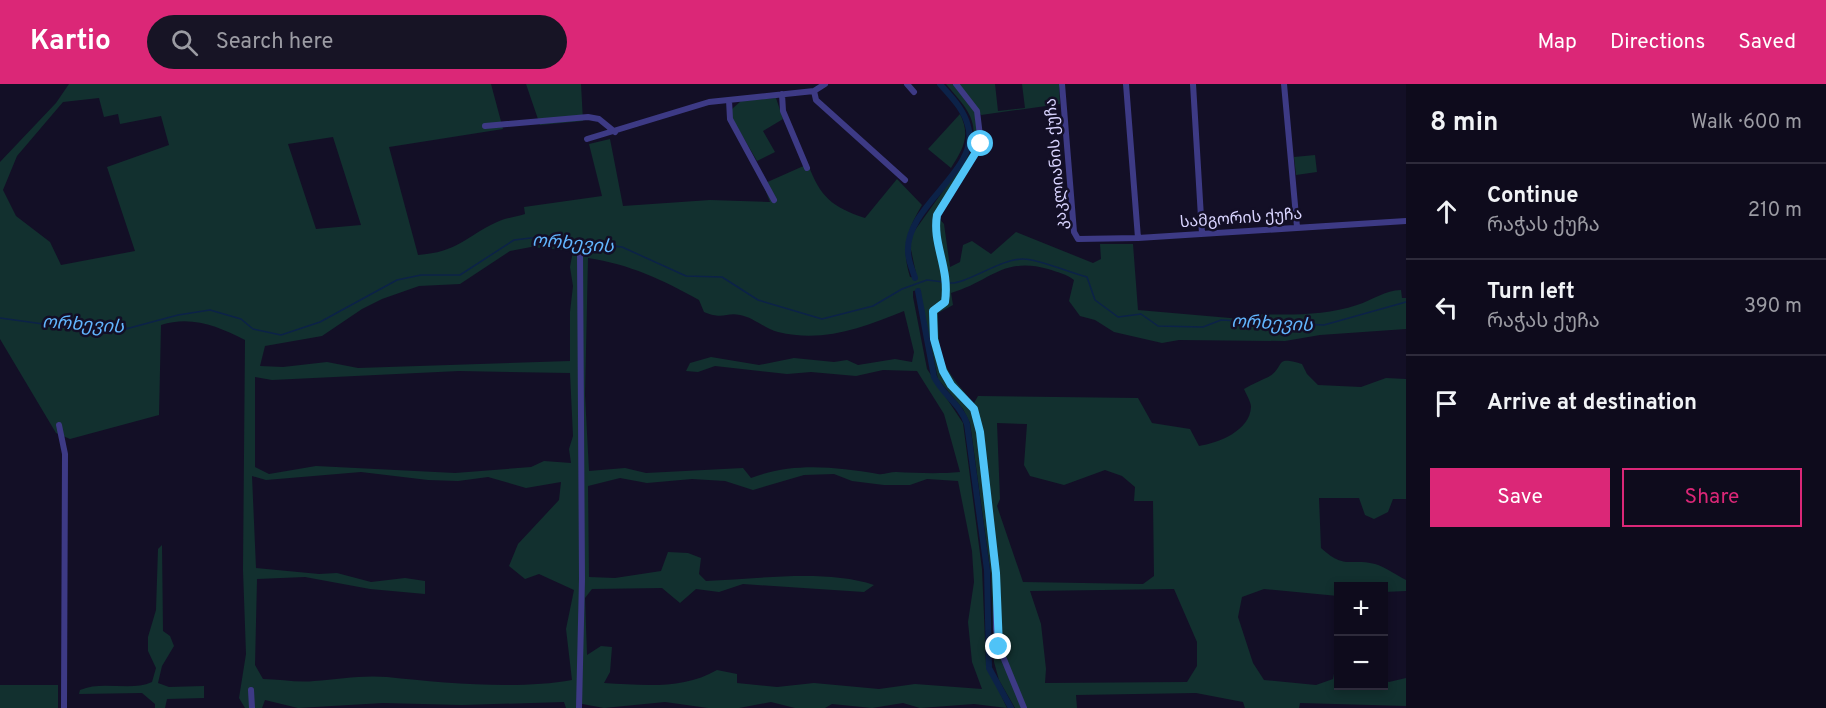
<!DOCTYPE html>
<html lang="en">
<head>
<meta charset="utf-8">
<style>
  body { margin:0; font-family:Overpass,"Noto Sans Georgian",sans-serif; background:#171425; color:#f1f3f6 }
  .controls { position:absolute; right:18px; bottom:18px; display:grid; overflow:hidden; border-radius:0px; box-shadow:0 3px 9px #0003 }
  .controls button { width:54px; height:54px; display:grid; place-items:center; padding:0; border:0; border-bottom:2px solid #2e2b3b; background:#0e0b1c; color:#f1f3f6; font:30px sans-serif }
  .stop { position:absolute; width:18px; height:18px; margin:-14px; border:4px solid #4fc3f7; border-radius:50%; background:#fff }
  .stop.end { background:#4fc3f7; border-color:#fff; box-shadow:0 2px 6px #0008 }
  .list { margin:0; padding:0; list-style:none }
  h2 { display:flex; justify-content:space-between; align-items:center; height:78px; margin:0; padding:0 24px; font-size:26px }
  h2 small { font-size:20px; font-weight:400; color:#9b9ba3 }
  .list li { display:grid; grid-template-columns:39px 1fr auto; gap:18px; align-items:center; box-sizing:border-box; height:96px; padding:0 24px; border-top:2px solid #2e2b3b }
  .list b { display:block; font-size:22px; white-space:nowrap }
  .list p { margin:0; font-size:20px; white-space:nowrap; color:#9b9ba3 }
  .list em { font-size:20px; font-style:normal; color:#9b9ba3 }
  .actions { display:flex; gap:12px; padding:18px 24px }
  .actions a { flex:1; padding:14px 0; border:2px solid #db2777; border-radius:0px; text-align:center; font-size:21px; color:#db2777 }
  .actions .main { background:#db2777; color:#fff }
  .icon { flex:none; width:33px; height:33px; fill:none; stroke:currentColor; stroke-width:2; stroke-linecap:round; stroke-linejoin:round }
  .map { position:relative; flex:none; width:1406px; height:624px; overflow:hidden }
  header { display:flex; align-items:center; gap:36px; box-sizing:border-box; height:84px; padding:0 30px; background:#db2777; color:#fff }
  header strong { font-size:28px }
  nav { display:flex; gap:33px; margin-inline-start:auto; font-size:21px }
  .search { width:420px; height:54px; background:#171425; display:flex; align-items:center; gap:15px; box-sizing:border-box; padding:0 21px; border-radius:33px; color:#9b9ba3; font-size:22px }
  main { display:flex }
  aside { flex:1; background:#0e0b1c }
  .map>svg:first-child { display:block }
  .green { fill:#12302f; fill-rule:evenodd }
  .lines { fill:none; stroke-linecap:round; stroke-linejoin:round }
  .stream { stroke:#0c2248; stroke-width:1.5 }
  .canal { stroke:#0c2248; stroke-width:6 }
  .minor { stroke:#3d3a85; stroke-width:6 }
  .route { stroke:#4fc3f7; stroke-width:8 }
  .labels { text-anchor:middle; stroke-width:5; stroke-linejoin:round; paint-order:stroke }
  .street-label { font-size:16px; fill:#d9d4ff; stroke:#130f26 }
  .water-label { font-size:18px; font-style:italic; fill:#62b6ff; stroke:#130f26 }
</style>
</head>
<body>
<header>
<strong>Kartio</strong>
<div class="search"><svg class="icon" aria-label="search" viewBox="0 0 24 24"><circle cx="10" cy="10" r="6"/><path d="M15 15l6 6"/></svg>Search here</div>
<nav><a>Map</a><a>Directions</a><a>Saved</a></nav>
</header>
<main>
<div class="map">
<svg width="1406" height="624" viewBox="0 0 1406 624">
  <rect width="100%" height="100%" fill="#130f26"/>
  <path class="green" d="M69 0H491L503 45 389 63 418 171C458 168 465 153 497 138 505 134 516 133 525 130L524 123 602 112 589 60 610 55 623 122 710 116 770 118 763 100 808 80C820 113 832 123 865 134L897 95 922 121C907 146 901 164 910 193L917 194 910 161 913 149 971 68C980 35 966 24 946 0H953L975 28 979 55 935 130 944 140 950 183 960 178 963 161 972 157 991 170 1016 148 1093 179 1101 175 1100 160H1133L1138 226 1253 236 1254 230C1288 231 1324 232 1357 221 1373 216 1385 206 1401 206L1402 214H1406V245L1320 251 1285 257 1179 256 1162 259 1114 248 1095 236 1080 232 1069 217 1074 196C1067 190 1057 188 1048 185 1003 172 990 198 951 209L953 221 938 229C938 276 943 284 974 319L978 312 1138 314 1152 339 1190 345 1199 362C1218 359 1250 347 1251 323 1251 318 1246 310 1244 305 1252 300 1265 295 1270 292 1285 282 1274 271 1302 280L1307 290 1318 301 1361 303 1386 294 1406 295V415H1393L1388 428 1374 435 1365 431 1359 414H1319L1321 464C1345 486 1350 474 1375 480 1385 483 1396 491 1406 496V507L1384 508V502H1338V512L1264 505 1242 513 1238 533 1253 579 1264 596 1316 601 1333 595 1338 568V602H1384V596L1389 598 1406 594V622L1300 619 1299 624H1245L1243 618 1196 609 1076 611 1077 624H1015L999 596 994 578 991 492 970 339 963 325 938 295 919 206 913 207V213L927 285 963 339 982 485 986 580 1007 624 974 620 920 624 903 619 872 624 832 620 825 624H795L771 618 739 624H708L665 618 604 624 577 619V624H566L564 618 462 621 383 619 298 624 265 616 262 624H245L239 614 246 570 243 486 245 256C218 242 191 231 161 241L159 331 70 355 56 349 0 255V78L56 19ZM99 14 104 33 118 30 120 40 161 32 169 61 107 83 135 167 61 181 50 158 16 132 3 106 17 72 63 18ZM333 53 361 141 316 145 288 60ZM531 163 573 167 570 183 573 202 570 228V277L358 284 327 278 283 283 260 282 265 262 322 252 362 225 382 215 419 202 460 200 510 167ZM588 174C629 180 663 196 699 216L704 228C723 236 726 228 740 231 753 233 765 245 778 248 823 259 862 244 904 227L914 268 912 278 895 275 858 281 847 276 834 278 794 274 759 281 711 273 690 279 686 287 698 288 715 282 787 290 811 288 856 292 883 286 917 287 944 330 960 388C939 390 917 389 896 388 890 388 884 391 878 390 834 383 794 378 751 394L743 384 646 389 625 384 589 387 585 311ZM459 287 570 289 573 352 569 365 571 379 544 377 531 383 455 389 316 382 269 390 255 383V293L272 296ZM997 339 1027 340 1024 381 1030 392 1064 401 1105 386 1122 392 1135 403 1134 417H1153L1154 492 1143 500 1023 498 997 422 1000 415ZM361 388 428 396 458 397 488 393 526 404 561 398 559 416 518 460 509 482 525 495 539 490 574 506 566 545 572 596C517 606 443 599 387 593 362 591 339 595 314 597 298 599 280 595 263 595L255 581 257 495 305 493 370 505 425 510V497L405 494 371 498 337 489 319 490 256 484 252 392 266 396ZM834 390 852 397 884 401H910L927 395 958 397 972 467 974 498 968 538 972 578 982 605 915 600 879 605 814 599 777 603 737 599V590L717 586C683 606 642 601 604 599L610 588 612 563 601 562 587 571 585 514 592 505 662 504 680 519 696 505 719 508 743 500 864 508 874 501C826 485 757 495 706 497L699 490 701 474 688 469 668 468 661 487 615 494 589 493 588 402 620 394 647 399 692 395 725 397 753 406 804 391ZM1174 505 1197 558V582L1187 598 1045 599 1046 585 1041 540 1030 507Z
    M526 0H581L583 37 540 41Z
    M959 0H995L998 27 1025 24 1022 0H1059L1060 20 981 31Z
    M776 14 783 35 763 47 775 68 757 77 732 34V25L741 17Z
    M960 30C971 52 963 65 951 84L928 65Z
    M1315 71 1317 88 1296 91 1294 73Z
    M162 461 163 547 170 552 174 562 162 582 158 599 169 603 204 602V614L167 615 165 624H155V620L142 609 79 610 80 606C103 596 130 608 152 598L156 584 148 567V553L156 526 158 465Z
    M0 601H58V624H0Z"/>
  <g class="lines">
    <path class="stream" d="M949 199C966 201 1001 174 1024 175 1038 175 1071 189 1087 193L1095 216 1118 233 1141 230 1158 242 1203 243 1221 236 1324 241 1406 218
      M0 234 65 243 122 246 178 231 210 226 241 235 253 245 281 251 320 238 397 196 421 191H460L514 156 539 153 622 163 686 192 722 193 758 216 822 235 873 222 902 205 927 196 944 198"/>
    <path class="canal" d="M915 194C912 185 908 176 908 167 906 121 981 86 968 42 964 25 951 13 940 0
      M918 207 934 293C943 311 961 321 967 340L987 486 989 584 1011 624"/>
    <path class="minor" d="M907 0 914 8
      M956 0 977 27 981 60 937 131C932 161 950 183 945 218L933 227 934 255 943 287 951 301 974 325 980 348 996 489V545L999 563 1024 624
      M1062 0 1074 148 1078 155 1138 154 1406 137
      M1126 0 1138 154
      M1193 0 1202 150
      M1284 0 1297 143
      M814 7 816 16 905 96
      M782 10 783 27 807 84
      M729 16 730 35 774 116
      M485 42 588 33 599 35 615 48
      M587 55 709 18 814 7 825 0
      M59 341 65 370 64 624
      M251 606 252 624
      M579 624 582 495 580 169"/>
  </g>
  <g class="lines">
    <path class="route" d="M981 60 937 131C932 161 950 183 945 218L933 227 934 255 943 287 951 301 974 325 980 348 996 489 999 563"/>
  </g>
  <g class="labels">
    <g class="street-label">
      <text transform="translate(1055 80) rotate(-95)" y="6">კაკლიანის ქუჩა</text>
      <text transform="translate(1241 133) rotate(-4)" y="6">სამგორის ქუჩა</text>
    </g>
    <g class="water-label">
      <text transform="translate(573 159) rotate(5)" y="6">ორხევის</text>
      <text transform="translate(1272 239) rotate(3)" y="6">ორხევის</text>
      <text transform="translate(83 240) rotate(4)" y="6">ორხევის</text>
    </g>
  </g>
</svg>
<div class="controls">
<button>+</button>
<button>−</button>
</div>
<div class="stop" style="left:981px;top:60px"></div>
<div class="stop end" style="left:999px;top:563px"></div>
</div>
<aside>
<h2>8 min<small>Walk · 600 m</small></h2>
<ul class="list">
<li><svg class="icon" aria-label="ahead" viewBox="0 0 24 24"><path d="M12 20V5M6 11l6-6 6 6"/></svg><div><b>Continue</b><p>რაჭას ქუჩა</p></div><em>210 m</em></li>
<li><svg class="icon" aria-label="left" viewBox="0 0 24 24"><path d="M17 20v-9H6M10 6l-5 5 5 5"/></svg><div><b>Turn left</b><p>რაჭას ქუჩა</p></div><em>390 m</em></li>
<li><svg class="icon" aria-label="arrive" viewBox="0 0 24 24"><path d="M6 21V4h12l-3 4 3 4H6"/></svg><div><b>Arrive at destination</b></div></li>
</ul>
<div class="actions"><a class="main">Save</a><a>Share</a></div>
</aside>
</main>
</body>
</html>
